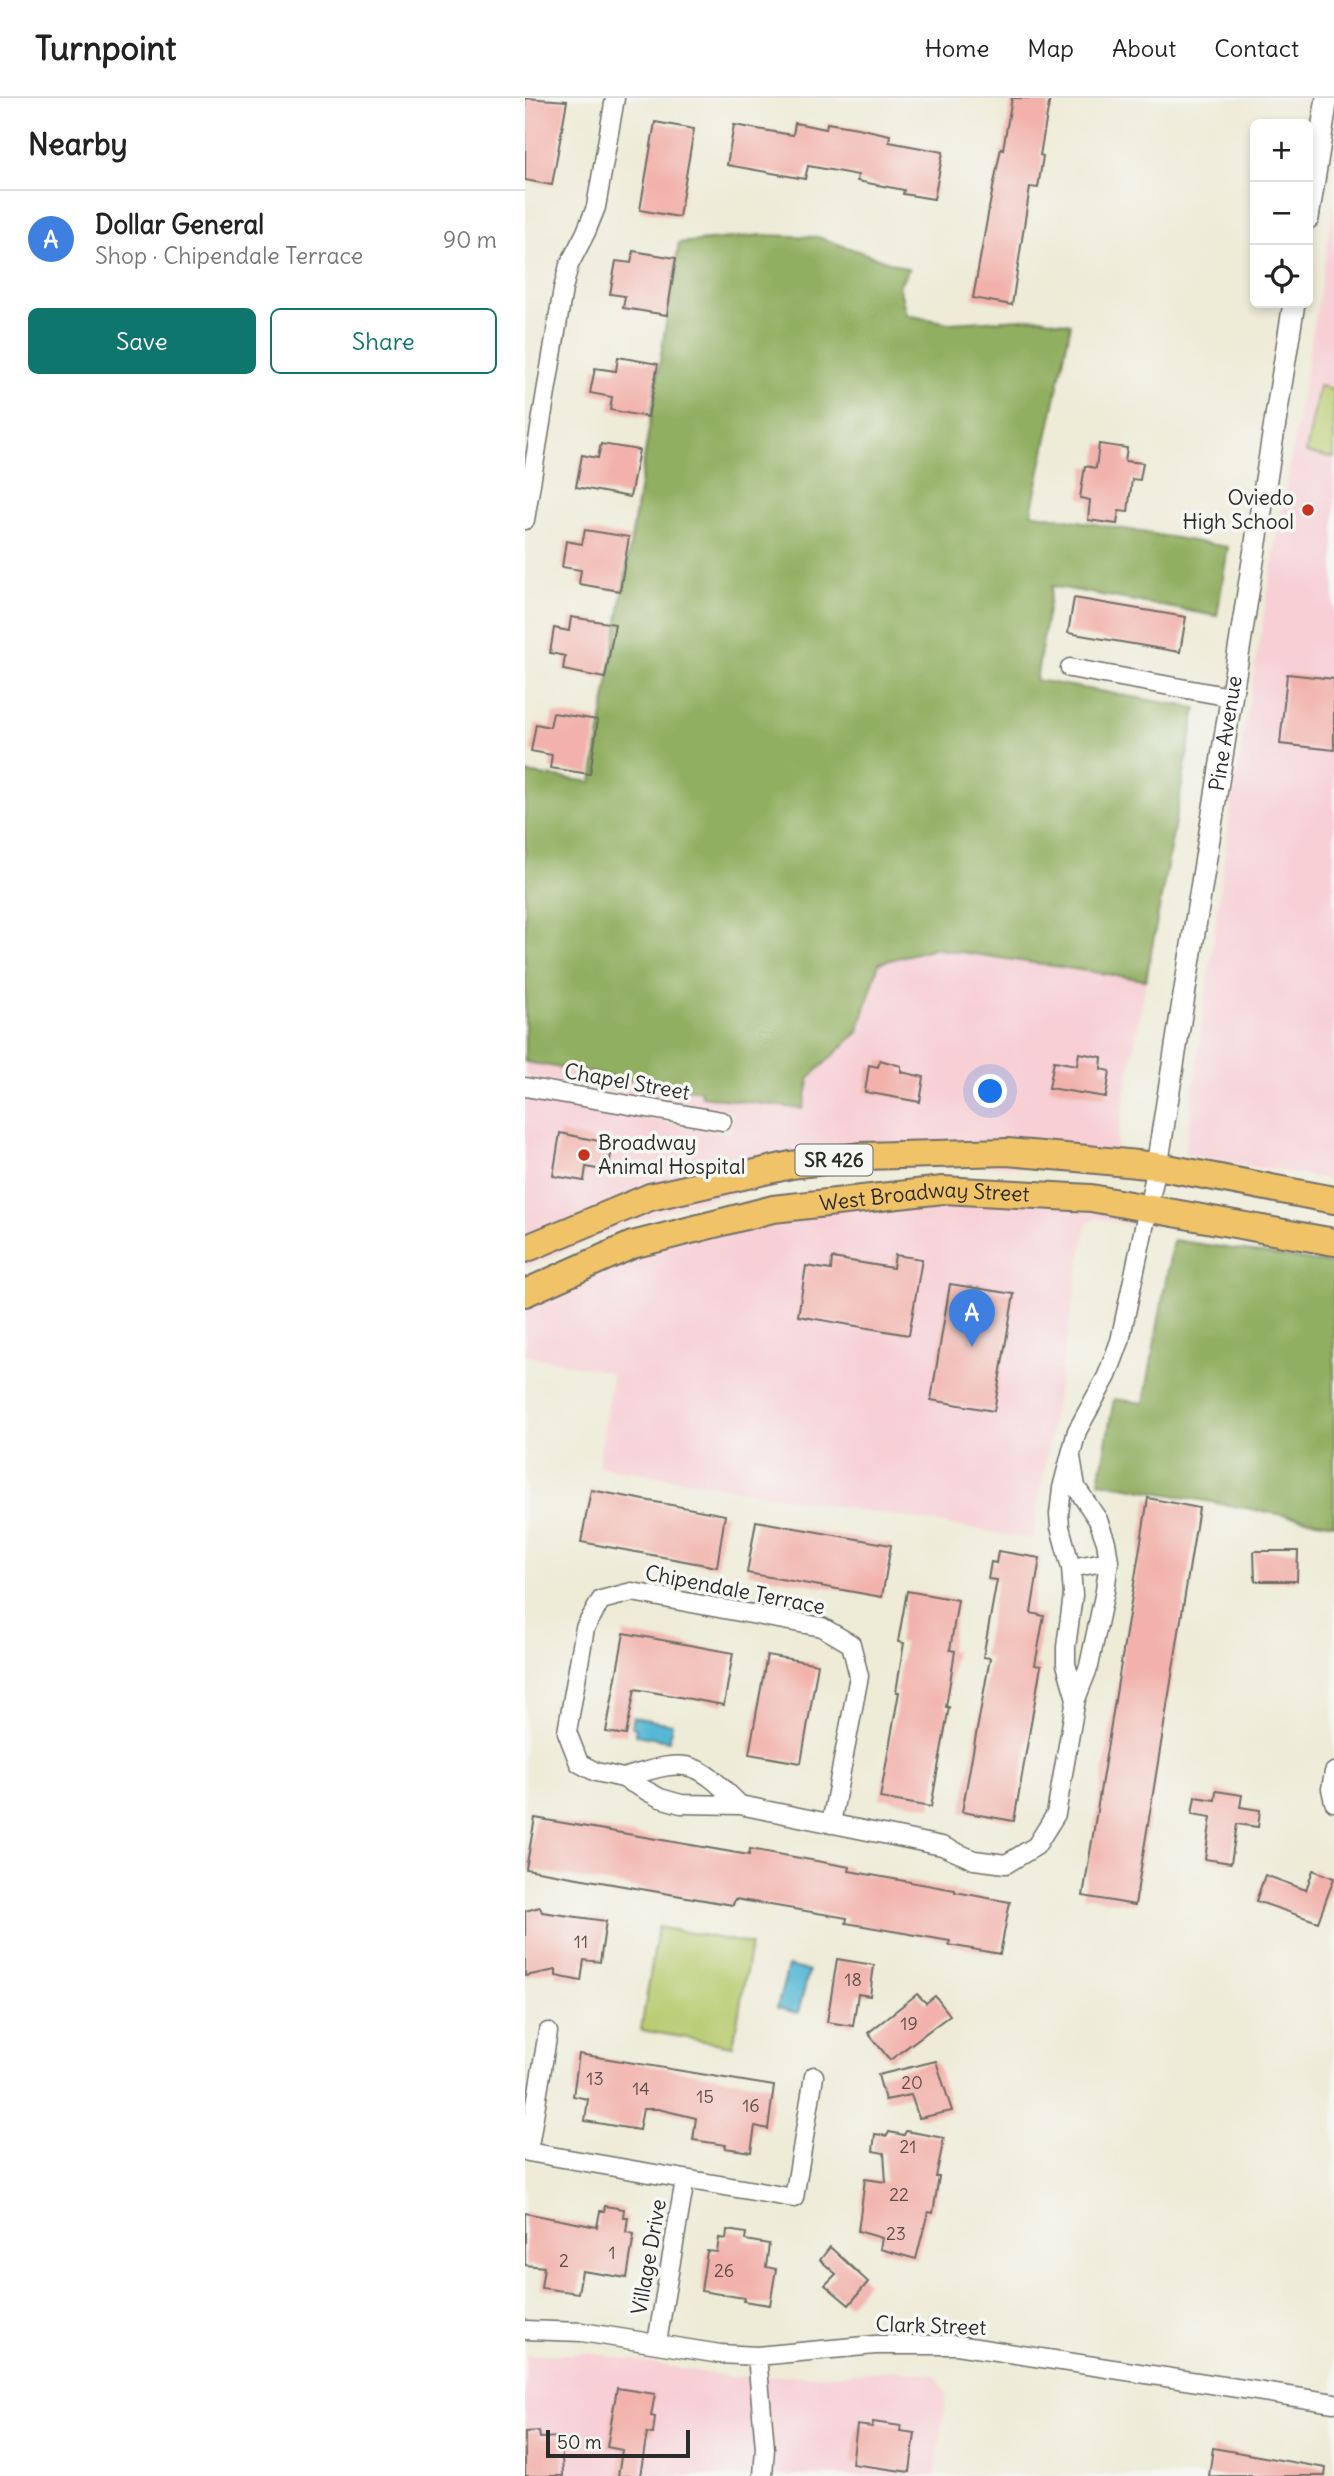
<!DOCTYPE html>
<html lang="en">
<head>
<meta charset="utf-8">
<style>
  body { margin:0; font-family:Delius,sans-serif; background:#f2f2f2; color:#222 }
  .controls { position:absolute; right:21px; top:21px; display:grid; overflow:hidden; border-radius:10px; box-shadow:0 4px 10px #0003 }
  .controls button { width:63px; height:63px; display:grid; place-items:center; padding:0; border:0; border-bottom:2px solid #e0e0e0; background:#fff; color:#222; font:35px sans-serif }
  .scale { position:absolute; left:21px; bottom:18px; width:144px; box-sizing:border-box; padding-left:7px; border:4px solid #2b2b2b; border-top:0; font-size:19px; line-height:24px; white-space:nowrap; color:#2b2b2b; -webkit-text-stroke:5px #f6f6f2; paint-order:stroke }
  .you { position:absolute; left:466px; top:994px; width:24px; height:24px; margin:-18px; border:5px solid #fff; border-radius:50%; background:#1a73e8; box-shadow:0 0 0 10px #1a73e833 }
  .badge { display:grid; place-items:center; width:46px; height:46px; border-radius:50%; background:#0f766e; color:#fff; font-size:23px; font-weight:700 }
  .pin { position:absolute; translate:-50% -58px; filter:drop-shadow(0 2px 4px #0008) }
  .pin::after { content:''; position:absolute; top:37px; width:24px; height:21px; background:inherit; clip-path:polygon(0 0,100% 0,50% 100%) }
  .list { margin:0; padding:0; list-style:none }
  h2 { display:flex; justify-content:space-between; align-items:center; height:91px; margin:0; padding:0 28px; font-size:30px }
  h2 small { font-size:23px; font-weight:400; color:#767676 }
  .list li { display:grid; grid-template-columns:46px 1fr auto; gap:21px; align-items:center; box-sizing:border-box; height:98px; padding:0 28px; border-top:2px solid #e0e0e0 }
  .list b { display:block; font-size:26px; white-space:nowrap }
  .list p { margin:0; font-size:23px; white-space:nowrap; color:#767676 }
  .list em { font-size:23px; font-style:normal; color:#767676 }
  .actions { display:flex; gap:14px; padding:21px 28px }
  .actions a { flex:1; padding:16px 0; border:2px solid #0f766e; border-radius:10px; text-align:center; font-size:24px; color:#0f766e }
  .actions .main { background:#0f766e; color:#fff }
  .icon { flex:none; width:38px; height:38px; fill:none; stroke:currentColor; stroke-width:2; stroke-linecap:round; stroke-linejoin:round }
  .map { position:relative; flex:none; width:809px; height:2378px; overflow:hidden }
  header { display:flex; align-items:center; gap:42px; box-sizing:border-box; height:98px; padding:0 35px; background:#fff; border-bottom:2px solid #e0e0e0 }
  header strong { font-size:33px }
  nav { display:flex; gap:38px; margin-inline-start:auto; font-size:24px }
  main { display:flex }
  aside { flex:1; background:#fff }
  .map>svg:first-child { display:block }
  .built { fill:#f7cfd5 }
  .green { fill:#b7cb6e; stroke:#717b4c; stroke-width:2 }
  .forest { fill:#91af61; stroke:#5e6d46; stroke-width:2 }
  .water { fill:#57b8d5; stroke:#417280; stroke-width:2 }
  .building { fill:#f2b2ab }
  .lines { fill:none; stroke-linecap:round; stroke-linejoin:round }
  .minor-casing { stroke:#6f6e67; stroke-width:21 }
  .tertiary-casing { stroke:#6f6e67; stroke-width:24 }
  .primary-casing { stroke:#6f6e67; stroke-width:30 }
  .minor { stroke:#fff; stroke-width:18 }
  .tertiary { stroke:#fff; stroke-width:21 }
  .primary { stroke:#f0c369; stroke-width:26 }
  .poi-dot { fill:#c8321e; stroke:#f6f6f2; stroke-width:2.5 }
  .labels { text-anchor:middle; stroke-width:7; stroke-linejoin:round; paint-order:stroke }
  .number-label { font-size:18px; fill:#5d4d4b }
  .shield { fill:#f6f6f2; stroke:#686867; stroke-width:2 }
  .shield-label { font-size:19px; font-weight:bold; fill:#2b2b2b }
  .poi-label { font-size:21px; fill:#2b2b2b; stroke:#f6f6f2; text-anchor:end }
  .street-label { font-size:21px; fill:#2b2b2b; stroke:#f6f6f2 }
</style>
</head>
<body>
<header>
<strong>Turnpoint</strong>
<nav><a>Home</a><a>Map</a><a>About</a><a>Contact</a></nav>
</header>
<main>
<aside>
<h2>Nearby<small></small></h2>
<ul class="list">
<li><span class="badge" style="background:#3f7fe0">A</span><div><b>Dollar General</b><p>Shop · Chipendale Terrace</p></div><em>90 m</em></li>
</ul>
<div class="actions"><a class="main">Save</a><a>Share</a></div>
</aside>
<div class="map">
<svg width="809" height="2378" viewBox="0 0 809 2378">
  <rect width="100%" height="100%" fill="#f6f6f2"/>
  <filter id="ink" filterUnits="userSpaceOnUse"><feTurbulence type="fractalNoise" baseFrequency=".0143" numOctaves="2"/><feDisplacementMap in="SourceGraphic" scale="14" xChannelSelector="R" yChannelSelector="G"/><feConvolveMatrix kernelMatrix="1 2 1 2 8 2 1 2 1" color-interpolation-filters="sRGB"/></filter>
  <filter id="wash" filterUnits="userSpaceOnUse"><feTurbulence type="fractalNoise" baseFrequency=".00686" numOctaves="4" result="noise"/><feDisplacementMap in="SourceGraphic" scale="28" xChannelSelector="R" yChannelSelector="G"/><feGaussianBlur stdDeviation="1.57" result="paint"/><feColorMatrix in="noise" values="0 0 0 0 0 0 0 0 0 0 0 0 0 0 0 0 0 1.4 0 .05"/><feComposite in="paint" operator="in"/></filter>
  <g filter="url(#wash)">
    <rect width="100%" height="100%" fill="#eeebd7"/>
    <path class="built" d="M809 108V1082L660 1057 705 716Z
      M409 850 621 882 586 1078 478 1068H402L332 1072 265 1083 166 1105 106 1125 0 1170V1000L205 1035 209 1014 0 978V964L176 993V997L285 979 333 934 354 865Z
      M332 1094 614 1106 610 1127 571 1120 562 1125 507 1441 73 1368 87 1279 84 1274 0 1257V1194L54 1170Z
      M66 2255 205 2279 307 2277 369 2272 410 2277 422 2296 409 2378H0V2257Z"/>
    <path class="green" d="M794 288 809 291V360L781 355Z
      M133 1829 226 1846 208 1948 116 1932Z"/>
    <path class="forest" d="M237 137 293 139 384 171 374 187 381 217 424 225 515 220 546 226 506 415 703 449 692 518 527 488 511 582 671 610 621 882 409 850 354 865 333 934 285 979 278 1011 176 998V993L0 964V675L67 684 154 145Z
      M648 1142 809 1166V1426L574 1384 589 1301 619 1305Z"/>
    <path class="water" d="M108 1619 147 1626 144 1643 110 1637 111 1630 107 1629Z
      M263 1868 284 1873 273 1915 252 1910Z"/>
    <g id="blocks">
      <path class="building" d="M0 0 42 3 27 87 0 82Z
        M487 0H525L515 57 518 58 513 90 505 89 487 207 448 200 465 105 476 50 478 51Z
        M130 24 169 31 154 119 115 112Z
        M270 25 301 31 302 25 333 30 365 37 364 44 418 54 409 101 378 96 379 92 332 83 333 77 283 68 280 81 202 67 209 27 268 37Z
        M108 153 151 160 142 217 98 210 100 198 85 196 91 163 106 165Z
        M93 259 133 266 123 319 85 312 87 299 65 295 70 270 91 273Z
        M76 346 114 352 105 399 51 389 57 357 73 360Z
        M574 346 602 350 600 363 618 365 615 382 607 381 603 414 594 413 592 426 563 422 565 402 555 400 560 368 571 370Z
        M60 432 104 439 95 493 54 486 56 472 37 469 41 443 57 446Z
        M549 500 661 519 655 554 543 535Z
        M46 519 90 526 80 580 38 572 40 558 25 555 29 530 44 533Z
        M762 576 809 581V652L755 646Z
        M28 615 73 622 65 676 25 670 27 657 6 653 11 626 25 629Z
        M554 955 577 959 576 971 585 973 581 999 524 990 529 963 552 967Z
        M355 962 376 968V974L399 979 395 1004 340 994 344 967 353 969Z
        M35 1035 88 1046 83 1073 61 1069 59 1083 28 1078Z
        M370 1157 397 1161 384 1237 273 1218 281 1168 306 1172 307 1160 368 1170Z
        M425 1186 489 1196 469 1313 406 1302Z
        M66 1392 200 1417 192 1469 56 1444Z
        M623 1400 674 1410 610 1807 558 1798Z
        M231 1423 366 1447 357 1499 222 1475Z
        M473 1453 515 1460 506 1515 519 1518 510 1567 516 1568 489 1723 437 1714 465 1560 458 1559 472 1482 463 1481 466 1464 471 1465Z
        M729 1453H773L772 1483H730Z
        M382 1493 433 1502 425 1552 430 1553 421 1609H424L406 1709 355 1700 374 1594H371L379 1545 373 1544Z
        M99 1535 208 1555 199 1607 110 1591 101 1637 81 1634Z
        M242 1557 293 1566 276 1665 224 1656Z
        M691 1693 717 1697 715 1709 735 1712 733 1729 712 1726 706 1765 680 1761 686 1719 667 1716 670 1699 690 1702Z
        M10 1720 224 1757 225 1751 325 1769 324 1773 430 1792V1794L485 1804 475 1856 424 1847 425 1843 321 1825 322 1820 210 1801 208 1807 1 1771Z
        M788 1772 809 1780 793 1824 731 1803 740 1777 781 1792Z
        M15 1809 17 1814 81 1823 75 1864 59 1862 56 1883 31 1878V1872L0 1878V1813Z
        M312 1861 349 1867 345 1898 333 1896 328 1928 302 1924Z
        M392 1896 401 1905 410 1898 425 1917 365 1962 343 1935Z
        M54 1956 249 1988 243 2031 230 2028 226 2054 200 2050 201 2047 168 2042 171 2020 133 2011H118L114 2032 60 2023 63 2001 48 1998Z
        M411 1963 427 2013 394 2020 386 1997 360 2002 353 1977Z
        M381 2033 419 2040 411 2079H414L408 2115 403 2114 391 2161 355 2151 357 2140 333 2133 340 2081 361 2084 359 2055 348 2053 350 2036 362 2038 364 2034 379 2037Z
        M80 2108 99 2111 98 2119H103L101 2134 109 2136 102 2180 57 2173 53 2195 16 2190 19 2169 0 2167V2115L72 2129 75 2113H79Z
        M202 2132 221 2135 220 2142 244 2146 241 2169 251 2171 245 2207 218 2203 219 2200 176 2193 182 2153 192 2154 194 2140 201 2141Z
        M305 2149 343 2184 324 2207 300 2187 311 2176 295 2162Z
        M92 2290 130 2296 126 2318 130 2319 128 2336 122 2335 115 2378H93L97 2352 82 2349Z
        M348 2324 376 2328 375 2333 390 2335 385 2374 327 2366 332 2327 347 2329Z
        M14 2333 15 2340 36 2339 38 2378H0V2334Z
        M688 2350 801 2370 800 2378H684Z"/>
    </g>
  </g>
  <g filter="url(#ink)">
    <use href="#blocks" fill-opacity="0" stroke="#6f6e67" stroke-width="2"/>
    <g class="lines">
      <g class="minor-casing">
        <path id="minor" d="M0 422 38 191 44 167 61 134 71 109 90 0
          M545 570 706 599
          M0 989 197 1023
          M546 1470 584 1463
          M551 1601 541 1566V1549L548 1497 546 1470 535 1429 534 1416 537 1390 552 1333 582 1278 595 1243 632 1068
          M809 1674 806 1691 809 1704
          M98 1680C118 1675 147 1662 168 1670 186 1676 201 1694 215 1707
          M306 1726 334 1578 326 1546 297 1529 107 1494 76 1502 60 1530 42 1634 54 1665 71 1674 98 1680 135 1700 156 1706 215 1707 417 1748 449 1762 481 1766 511 1748 531 1716 551 1601 564 1568 580 1493 584 1463 581 1444 573 1422 551 1389 546 1359
          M23 1934 3 2054 269 2100 289 1978
          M0 2232 57 2234 195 2256 232 2258 350 2247H432L809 2305
          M132 2244 160 2082
          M232 2258 240 2350 238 2378"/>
      </g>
      <g class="tertiary-casing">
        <g id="tertiary">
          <path d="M783 120 802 0"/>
          <path id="s1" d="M632 1068 769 205"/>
        </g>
      </g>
      <g class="primary-casing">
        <g id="primary">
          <path d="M0 1151 125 1099 266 1067 338 1058 482 1054 552 1060 632 1068 809 1102"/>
          <path id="s2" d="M0 1195 107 1147 248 1111 418 1092 566 1100 809 1144"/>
        </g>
      </g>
      <use href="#minor" class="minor"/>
      <use href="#tertiary" class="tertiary"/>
      <use href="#primary" class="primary"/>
    </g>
  </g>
  <g class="poi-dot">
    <circle cx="783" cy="412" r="7"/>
    <circle cx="59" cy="1057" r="7"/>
  </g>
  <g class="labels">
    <g class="number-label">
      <text x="56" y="1850">11</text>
      <text x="328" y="1888">18</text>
      <text x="384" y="1932">19</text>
      <text x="70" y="1987">13</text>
      <text x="387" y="1991">20</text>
      <text x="116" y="1997">14</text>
      <text x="180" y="2005">15</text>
      <text x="226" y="2014">16</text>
      <text x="383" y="2055">21</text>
      <text x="374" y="2103">22</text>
      <text x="371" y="2142">23</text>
      <text x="87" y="2161">1</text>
      <text x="39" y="2169">2</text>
      <text x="199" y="2179">26</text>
    </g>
    <rect class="shield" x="270.5" y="1046.5" width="77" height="31" rx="5"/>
    <g class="shield-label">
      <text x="309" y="1069">SR 426</text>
    </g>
    <g class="poi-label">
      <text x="769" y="407">Oviedo<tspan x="769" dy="24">High School</tspan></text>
      <text x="73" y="1052" text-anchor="start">Broadway<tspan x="73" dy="24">Animal Hospital</tspan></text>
    </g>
    <g class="street-label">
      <text dy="7" stroke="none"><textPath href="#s1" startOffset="438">Pine Avenue</textPath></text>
      <text transform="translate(102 984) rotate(10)" y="7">Chapel Street</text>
      <text dy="7" stroke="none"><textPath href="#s2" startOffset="415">West Broadway Street</textPath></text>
      <text transform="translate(210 1492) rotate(11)" y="7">Chipendale Terrace</text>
      <text transform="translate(124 2159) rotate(-80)" y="7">Village Drive</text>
      <text transform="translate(406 2228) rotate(2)" y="7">Clark Street</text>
    </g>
  </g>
</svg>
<div class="controls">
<button>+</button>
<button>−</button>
<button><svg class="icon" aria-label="locate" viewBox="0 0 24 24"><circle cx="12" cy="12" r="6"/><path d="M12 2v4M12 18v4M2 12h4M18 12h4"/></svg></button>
</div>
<div class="scale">50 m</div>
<div class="you"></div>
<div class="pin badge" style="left:447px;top:1249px;background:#3f7fe0">A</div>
</div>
</main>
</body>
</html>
